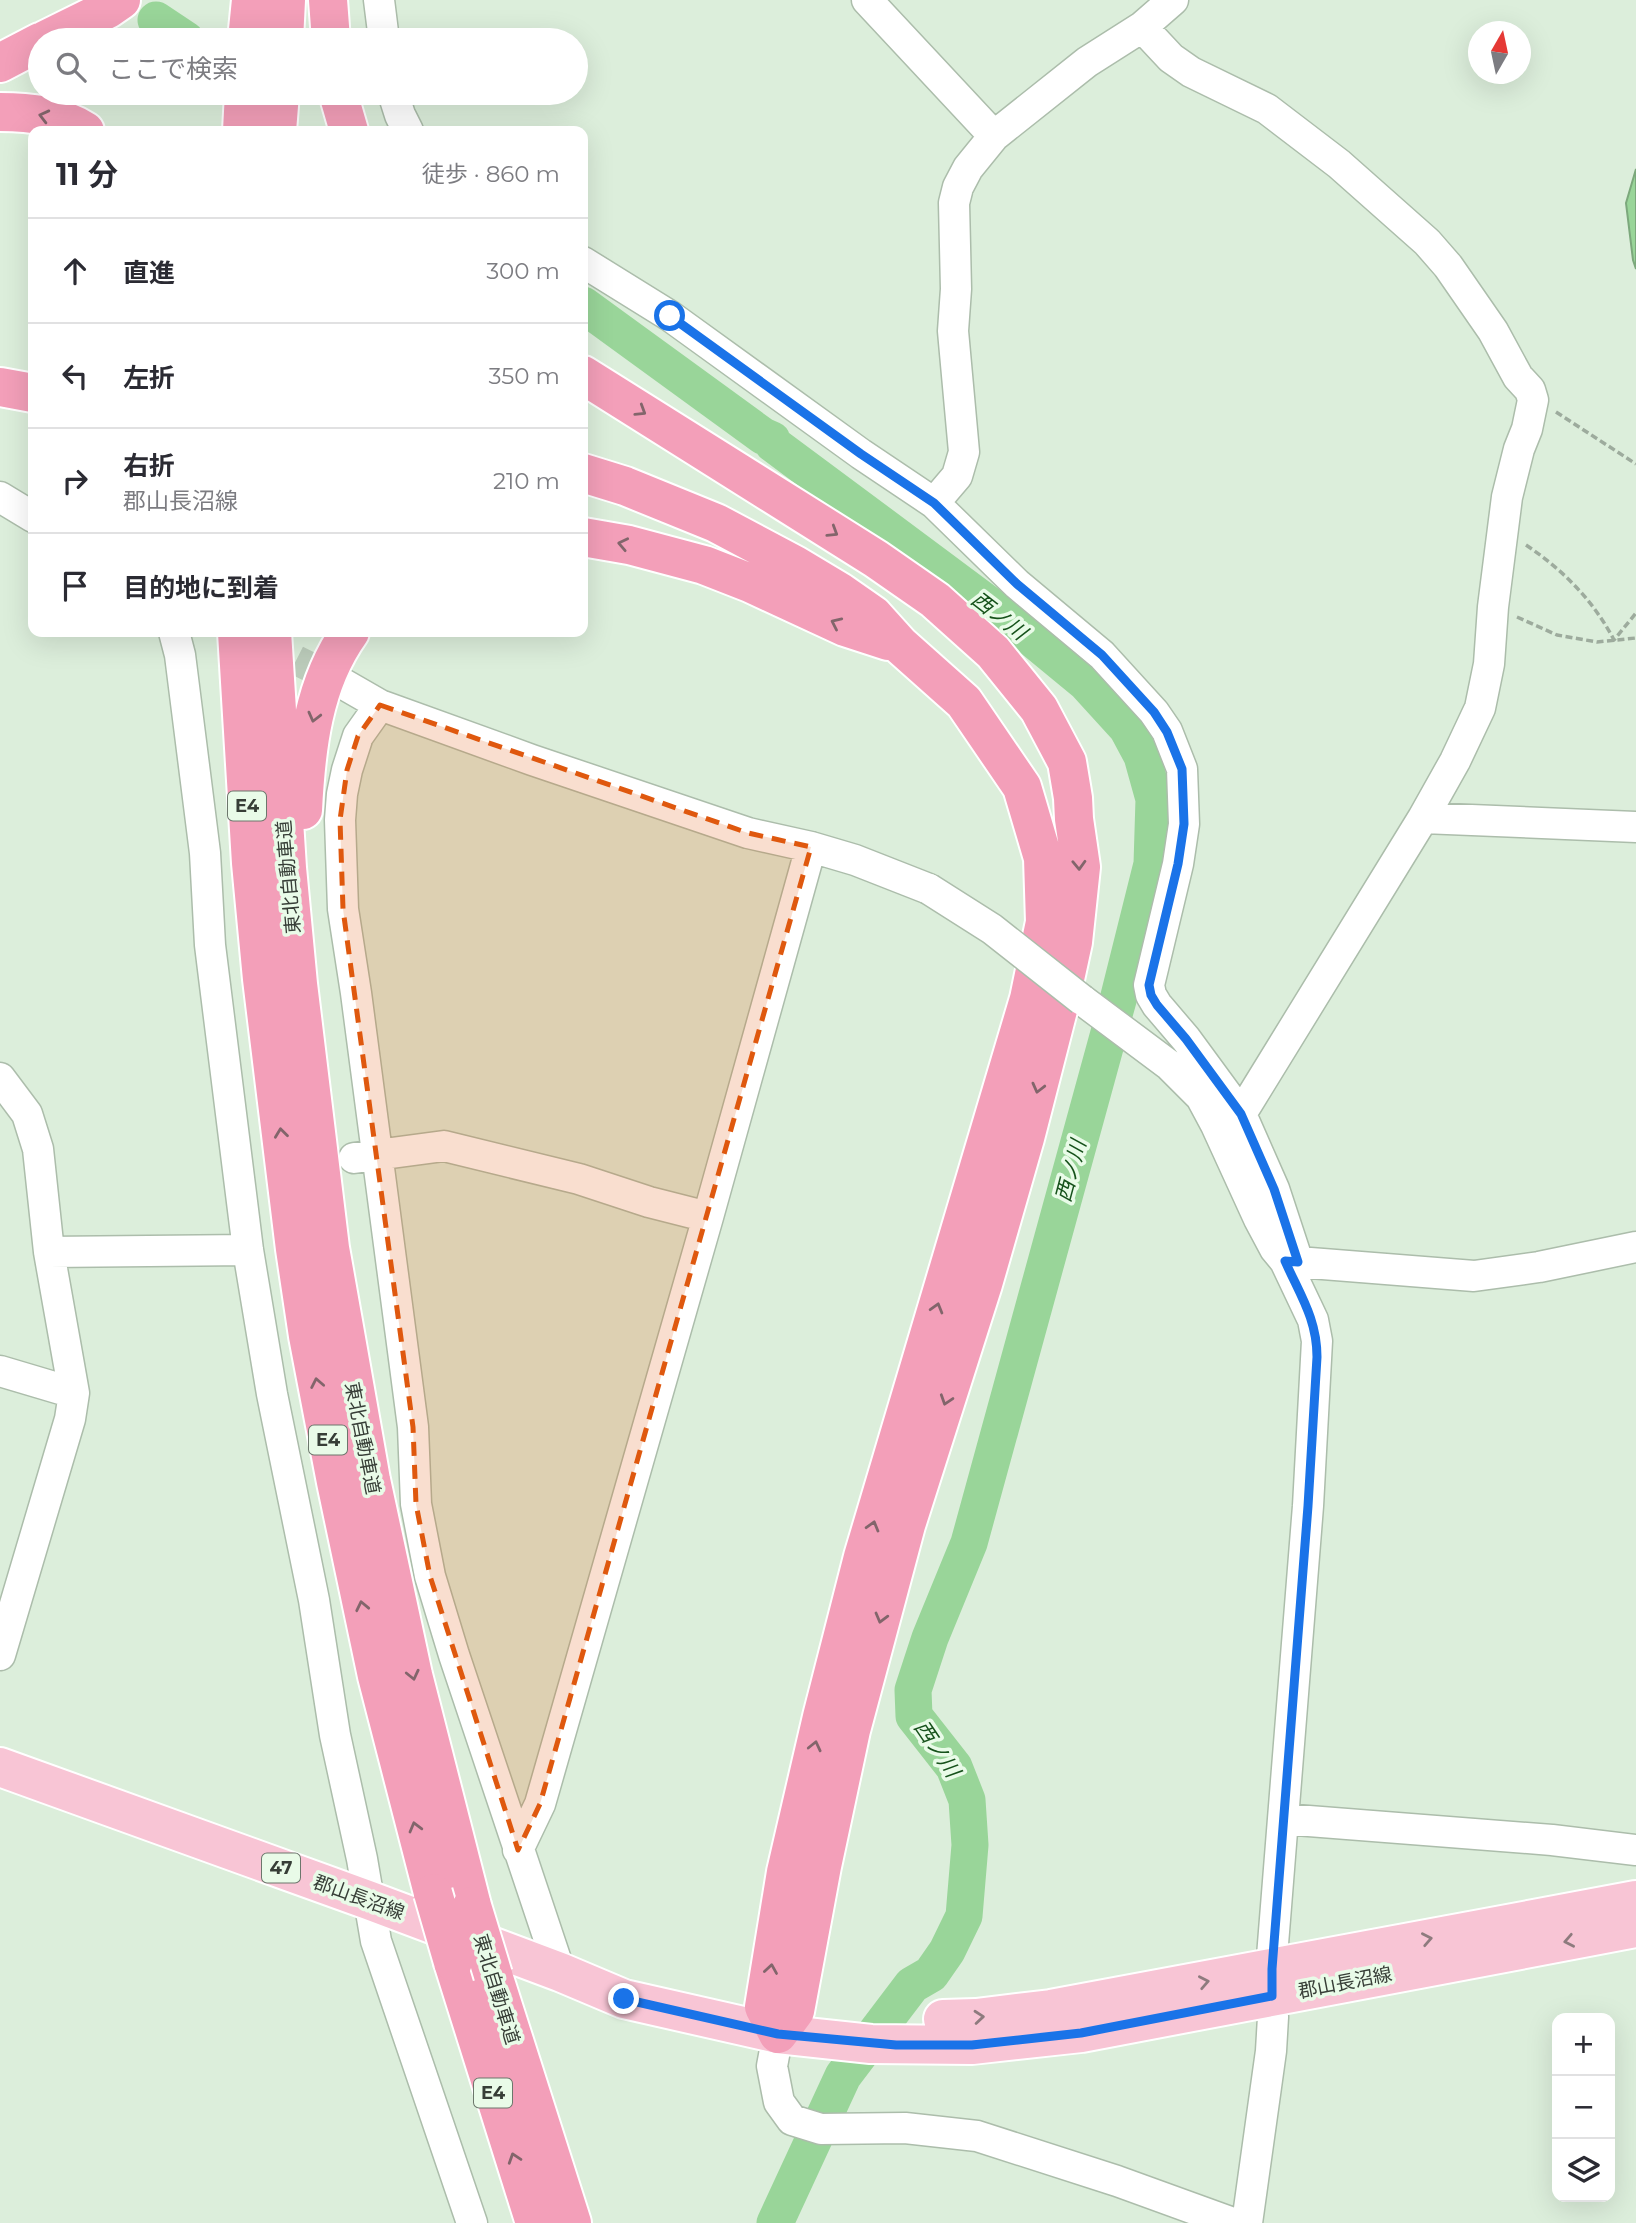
<!DOCTYPE html>
<html lang="ja">
<head>
<meta charset="utf-8">
<style>
  body { margin:0; font-family:Montserrat,"Noto Sans JP",sans-serif; background:#f2f2f3; color:#2b2b33 }
  .controls { position:absolute; right:21px; bottom:21px; display:grid; overflow:hidden; border-radius:14px; box-shadow:0 7px 28px #0002 }
  .controls button { width:63px; height:63px; display:grid; place-items:center; padding:0; border:0; border-bottom:2px solid #e1e1e2; background:#fff; color:#2b2b33; font:35px sans-serif }
  .compass { position:absolute; left:1468px; top:21px; width:63px; height:63px; border-radius:50%; background:#fff; box-shadow:0 7px 28px #0002; rotate:9deg }
  .stop { position:absolute; width:21px; height:21px; margin:-16px; border:5px solid #1a73e8; border-radius:50%; background:#fff }
  .stop.end { background:#1a73e8; border-color:#fff; box-shadow:0 2px 7px #0008 }
  .list { margin:0; padding:0; list-style:none }
  h2 { display:flex; justify-content:space-between; align-items:center; height:91px; margin:0; padding:0 28px; font-size:30px }
  h2 small { font-size:23px; font-weight:400; color:#7c7c81 }
  .list li { display:grid; grid-template-columns:46px 1fr auto; gap:21px; align-items:center; box-sizing:border-box; height:105px; padding:0 28px; border-top:2px solid #e1e1e2 }
  .list b { display:block; font-size:26px; white-space:nowrap }
  .list p { margin:0; font-size:23px; white-space:nowrap; color:#7c7c81 }
  .list em { font-size:23px; font-style:normal; color:#7c7c81 }
  .icon { flex:none; width:38px; height:38px; fill:none; stroke:currentColor; stroke-width:2; stroke-linecap:round; stroke-linejoin:round }
  .map { position:relative; flex:none; width:1636px; height:2223px; overflow:hidden }
  .search { position:absolute; background:#fff; box-shadow:0 7px 28px #0002; left:28px; top:28px; width:560px; height:77px; display:flex; align-items:center; gap:18px; box-sizing:border-box; padding:0 24px; border-radius:38px; color:#7c7c81; font-size:26px }
  .panel { position:absolute; background:#fff; box-shadow:0 7px 28px #0002; left:28px; top:126px; width:560px; height:511px; border-radius:14px }
  .map>svg:first-child { display:block }
  .water { fill:#99d599; stroke:#7ca87c; stroke-width:2 }
  .lines { fill:none; stroke-linecap:round; stroke-linejoin:round }
  .river { stroke:#99d599; stroke-width:37 }
  .minor-tunnel { stroke:#bbcbba; stroke-width:30; stroke-dasharray:30 15; stroke-linecap:butt }
  .minor-casing { stroke:#acbdab; stroke-width:33 }
  .major-casing { stroke:#fff; stroke-width:42 }
  .highway-casing { stroke:#fff; stroke-width:42 }
  .path { stroke:#9dab9d; stroke-width:3.5; stroke-dasharray:7 3.5; stroke-linecap:butt }
  .minor { stroke:#fff; stroke-width:30 }
  .major { stroke:#f8c5d5; stroke-width:38 }
  .highway { stroke:#f39fb9; stroke-width:38 }
  .minor-bridge-casing { stroke:#acbdab; stroke-width:33; stroke-linecap:butt }
  .highway-bridge-casing { stroke:#fff; stroke-width:42; stroke-linecap:butt }
  .minor-bridge { stroke:#fff; stroke-width:30 }
  .highway-bridge { stroke:#f39fb9; stroke-width:38 }
  .oneway { stroke:#82656b }
  .oneway2 { stroke:#8e7b7e }
  .route { stroke:#1a73e8; stroke-width:9 }
  .marked { fill:#df580e; fill-opacity:0.2; stroke:#df580e; stroke-width:5; stroke-dasharray:14 9; stroke-linejoin:round }
  .labels { text-anchor:middle; stroke-width:7; stroke-linejoin:round; paint-order:stroke }
  .shield { fill:#e9fbe8; stroke:#6c776c; stroke-width:2 }
  .shield-label { font-size:18px; font-weight:bold; fill:#373e37 }
  .street-label { font-size:19px; fill:#373e37; stroke:#e9fbe8 }
  .water-label { font-size:21px; font-style:italic; fill:#16521b; stroke:#e9fbe8 }
</style>
</head>
<body>
<div class="map">
<svg width="1636" height="2223" viewBox="0 0 1636 2223">
  <rect width="100%" height="100%" fill="#dceedb"/>
  <path class="water" d="M1636 169V269L1633 260 1626 203Z"/>
  <g class="lines">
    <path class="river" d="M156 20 186 40
      M583 305 763 436 772 440 773 444 1007 618 1086 683 1127 728 1142 756 1154 799 1152 864 1118 1000 969 1543 930 1638 913 1690 914 1716 954 1767 967 1800 970 1845 964 1916 947 1951 931 1974 912 1985 843 2076 775 2223"/>
    <path class="minor-tunnel" d="M256 640 340 682"/>
    <g class="minor-casing">
      <path id="minor" d="M379 0 384 40
        M867 0 994 136
        M1142 27 1171 58 1191 72 1267 109 1339 164 1427 242 1448 266 1493 331 1518 377 1530 390 1533 400 1527 429 1519 449 1507 497 1493 607 1489 664 1480 708 1455 761 1423 818 1241 1114
        M393 93 400 115 408 131
        M583 262 670 316 861 454 934 503 1017 584 1102 655 1154 712 1167 731 1182 769 1184 824 1178 864 1149 985 1151 995 1157 1005 1186 1039 1241 1114 1274 1189 1298 1262
        M0 497 33 517
        M934 503 957 476 964 452 953 331 956 289 954 203 958 187 968 168 994 136 1087 62 1142 27 1173 0
        M174 632 180 655 205 853 210 945 248 1250 272 1394 314 1600 335 1735 362 1859 376 1941 472 2223
        M340 682 380 705 532 760 748 833 811 847 855 860 929 889
        M380 705 358 736 347 770 342 794 340 820 343 909 356 993 413 1427 416 1504 430 1576 454 1655 560 1972
        M1423 818 1636 827
        M1082 1000 1169 1065 1201 1097 1216 1125 1259 1219 1275 1249 1285 1261 1313 1320 1317 1341 1308 1506 1271 1969 1273 2017 1271 2051 1247 2223
        M0 1078 27 1114 38 1149 49 1252 74 1393 70 1419 0 1655
        M354 1158 444 1146 579 1179 649 1202 708 1217
        M49 1252 248 1250
        M1285 1261 1474 1276 1539 1267 1636 1247
        M0 1371 74 1393
        M1283 1819 1552 1840 1636 1850
        M518 1850 540 1804 708 1217 811 847
        M778 2034 772 2066 779 2102 792 2120 821 2129 905 2128 977 2136 1117 2181 1233 2223"/>
    </g>
    <g class="major-casing">
      <path id="major" d="M0 1767 368 1900 560 1972 624 1999 778 2034 871 2044 972 2045 1081 2033 1636 1928
        M943 2019 976 2018 1051 2009 1636 1900"/>
    </g>
    <g class="highway-casing">
      <path id="highway" d="M328 0 331 40
        M45 40 108 9 121 0
        M247 40 251 0
        M284 40 286 0
        M0 63 40 42
        M338 93 349 131
        M0 112C29 112 60 115 85 131
        M242 131 244 93
        M277 131 280 93
        M583 375 876 559 935 600 993 652 1039 709 1067 762 1073 798 1074 819 1081 867 1073 942 1060 1002 1025 1138 983 1284 906 1525 851 1730 822 1866 795 2011 778 2034 764 2007 786 1872 822 1717 863 1557 1029 999 1045 922 1043 858 1022 787 964 702 900 645 873 615 840 592 795 565 716 523 625 486 583 473
        M0 387 33 393
        M583 537 629 545 704 565 750 583 845 627 888 641
        M237 632 251 863 262 979 295 1249 308 1336 336 1482 377 1676 433 1893
        M272 632 287 868 298 984 330 1248 371 1480 413 1675 472 1906
        M303 810C306 748 313 684 350 632
        M453 1962 535 2223
        M493 1975 572 2223"/>
    </g>
    <path class="path" d="M1556 412 1636 464
      M1526 545C1563 570 1593 600 1614 640L1636 613
      M1517 617 1557 635 1597 642 1636 638"/>
    <use href="#minor" class="minor"/>
    <use href="#major" class="major"/>
    <use href="#highway" class="highway"/>
    <g class="minor-bridge-casing">
      <path id="minor-bridge" d="M929 889 992 929 1082 1000"/>
    </g>
    <g class="highway-bridge-casing">
      <path id="highway-bridge" d="M433 1893 453 1962
        M472 1906 493 1975"/>
    </g>
    <use href="#minor-bridge" class="minor-bridge"/>
    <use href="#highway-bridge" class="highway-bridge"/>
  </g>
  <defs><path id="oneway-chevron" d="M-2-3.5L2.5 0L-2 3.5" fill="none" stroke-width="1.6" stroke-linecap="round" stroke-linejoin="round" transform="scale(1.75)"/></defs>
  <g class="oneway">
    <use href="#oneway-chevron" transform="translate(44 116) rotate(-166)"/>
    <use href="#oneway-chevron" transform="translate(641 411) rotate(32)"/>
    <use href="#oneway-chevron" transform="translate(833 532) rotate(32)"/>
    <use href="#oneway-chevron" transform="translate(623 544) rotate(-168)"/>
    <use href="#oneway-chevron" transform="translate(836 623) rotate(-155)"/>
    <use href="#oneway-chevron" transform="translate(314 717) rotate(104)"/>
    <use href="#oneway-chevron" transform="translate(1079 865) rotate(88)"/>
    <use href="#oneway-chevron" transform="translate(1038 1088) rotate(104)"/>
    <use href="#oneway-chevron" transform="translate(281 1133) rotate(-97)"/>
    <use href="#oneway-chevron" transform="translate(937 1308) rotate(-74)"/>
    <use href="#oneway-chevron" transform="translate(317 1383) rotate(-101)"/>
    <use href="#oneway-chevron" transform="translate(946 1400) rotate(108)"/>
    <use href="#oneway-chevron" transform="translate(873 1526) rotate(-74)"/>
    <use href="#oneway-chevron" transform="translate(362 1606) rotate(-102)"/>
    <use href="#oneway-chevron" transform="translate(881 1618) rotate(105)"/>
    <use href="#oneway-chevron" transform="translate(413 1675) rotate(77)"/>
    <use href="#oneway-chevron" transform="translate(815 1746) rotate(-77)"/>
    <use href="#oneway-chevron" transform="translate(415 1827) rotate(-105)"/>
    <use href="#oneway-chevron" transform="translate(771 1969) rotate(-81)"/>
    <use href="#oneway-chevron" transform="translate(514 2158) rotate(-108)"/>
  </g>
  <g class="oneway2">
    <use href="#oneway-chevron" transform="translate(1427 1939) rotate(-11)"/>
    <use href="#oneway-chevron" transform="translate(1569 1941) rotate(169)"/>
    <use href="#oneway-chevron" transform="translate(1204 1982) rotate(-11)"/>
    <use href="#oneway-chevron" transform="translate(979 2017) rotate(-5)"/>
  </g>
  <g class="lines">
    <path class="route" d="M624 1999 778 2034 896 2045H972L1081 2033 1272 1996V1969L1308 1506 1317 1357C1317 1319 1300 1295 1285 1261L1298 1262 1274 1189 1241 1114 1186 1039 1157 1005 1151 995 1149 985 1178 864 1184 824 1182 769 1167 732 1154 712 1102 655 1017 584 934 503 861 454 670 316"/>
  </g>
  <path class="marked" d="M380 705 748 833 811 847 540 1804 518 1850 430 1576 416 1504 413 1427 343 909 340 820 347 770 358 736Z"/>
  <g class="labels">
    <g class="shield">
      <rect x="228" y="791.5" width="38" height="29" rx="5"/>
      <rect x="309" y="1425.5" width="38" height="29" rx="5"/>
      <rect x="262" y="1853.5" width="38" height="29" rx="5"/>
      <rect x="474" y="2078.5" width="38" height="29" rx="5"/>
    </g>
    <g class="shield-label">
      <text x="247" y="812">E4</text>
      <text x="328" y="1446">E4</text>
      <text x="281" y="1874">47</text>
      <text x="493" y="2099">E4</text>
    </g>
    <g class="street-label">
      <text transform="translate(288 877) rotate(-95)" y="7">東北自動車道</text>
      <text transform="translate(363 1438) rotate(79)" y="7">東北自動車道</text>
      <text transform="translate(359 1897) rotate(20)" y="7">郡山長沼線</text>
      <text transform="translate(1345 1982) rotate(-11)" y="7">郡山長沼線</text>
      <text transform="translate(497 1989) rotate(73)" y="7">東北自動車道</text>
    </g>
    <g class="water-label">
      <text transform="translate(999 616) rotate(38)" y="7">西ノ川</text>
      <text transform="translate(1071 1171) rotate(-75)" y="7">西ノ川</text>
      <text transform="translate(937 1749) rotate(56)" y="7">西ノ川</text>
    </g>
  </g>
</svg>
<div class="controls">
<button>+</button>
<button>−</button>
<button><svg class="icon" aria-label="layers" viewBox="0 0 24 24"><path d="M12 4l9 5-9 5-9-5zM3 14l9 5 9-5"/></svg></button>
</div>
<svg class="compass" viewBox="-18 -18 36 36"><path d="M0-13l5 13h-10z" fill="#e53935"/><path d="M0 13l5-13h-10z" fill="#7c7c81"/></svg>
<div class="stop" style="left:670px;top:316px"></div>
<div class="stop end" style="left:624px;top:1999px"></div>
<div class="search"><svg class="icon" aria-label="search" viewBox="0 0 24 24"><circle cx="10" cy="10" r="6"/><path d="M15 15l6 6"/></svg>ここで検索</div>
<section class="panel">
<h2>11 分<small>徒歩 · 860 m</small></h2>
<ul class="list">
<li><svg class="icon" aria-label="ahead" viewBox="0 0 24 24"><path d="M12 20V5M6 11l6-6 6 6"/></svg><div><b>直進</b></div><em>300 m</em></li>
<li><svg class="icon" aria-label="left" viewBox="0 0 24 24"><path d="M17 20v-9H6M10 6l-5 5 5 5"/></svg><div><b>左折</b></div><em>350 m</em></li>
<li><svg class="icon" aria-label="right" viewBox="0 0 24 24"><path d="M7 20v-9h11M14 6l5 5-5 5"/></svg><div><b>右折</b><p>郡山長沼線</p></div><em>210 m</em></li>
<li><svg class="icon" aria-label="arrive" viewBox="0 0 24 24"><path d="M6 21V4h12l-3 4 3 4H6"/></svg><div><b>目的地に到着</b></div></li>
</ul>
</section>
</div>
</body>
</html>
